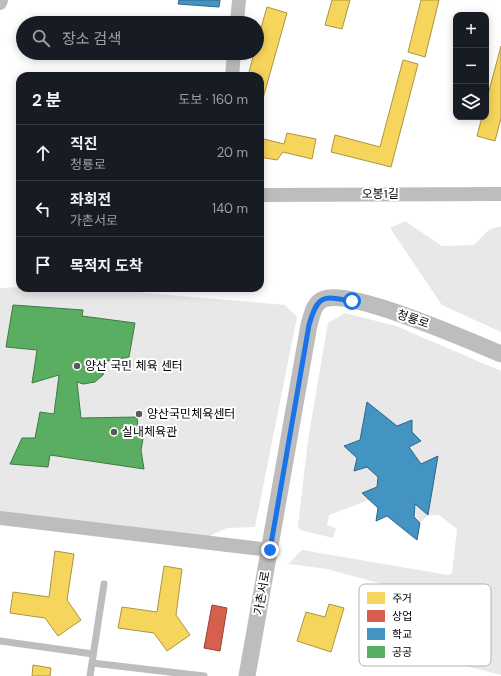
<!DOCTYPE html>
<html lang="ko">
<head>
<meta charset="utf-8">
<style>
  body { margin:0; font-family:"DM Sans","Noto Sans KR",sans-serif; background:#242831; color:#f1f3f6 }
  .controls { position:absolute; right:12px; top:12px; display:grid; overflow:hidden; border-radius:8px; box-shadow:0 2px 10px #0003 }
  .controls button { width:36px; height:36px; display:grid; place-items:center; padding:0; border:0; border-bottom:1px solid #363941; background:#171b24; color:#f1f3f6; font:20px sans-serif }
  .stop { position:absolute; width:12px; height:12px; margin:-9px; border:3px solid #1a73e8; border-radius:50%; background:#fff }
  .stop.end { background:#1a73e8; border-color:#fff; box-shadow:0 1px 4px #0008 }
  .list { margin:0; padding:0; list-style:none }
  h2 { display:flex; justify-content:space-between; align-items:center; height:52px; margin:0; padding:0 16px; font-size:17px }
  h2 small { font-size:13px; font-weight:400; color:#9ea1a6 }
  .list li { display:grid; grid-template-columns:26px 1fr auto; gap:12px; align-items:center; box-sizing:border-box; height:56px; padding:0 16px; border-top:1px solid #363941 }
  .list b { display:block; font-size:15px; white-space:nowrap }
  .list p { margin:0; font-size:13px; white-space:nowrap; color:#9ea1a6 }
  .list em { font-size:13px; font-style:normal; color:#9ea1a6 }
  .icon { flex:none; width:22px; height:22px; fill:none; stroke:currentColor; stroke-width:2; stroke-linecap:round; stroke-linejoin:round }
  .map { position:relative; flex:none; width:501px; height:676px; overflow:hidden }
  .search { position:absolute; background:#171b24; box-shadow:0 2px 10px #0003; left:16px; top:16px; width:248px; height:44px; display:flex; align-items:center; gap:10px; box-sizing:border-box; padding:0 14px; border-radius:22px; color:#9ea1a6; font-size:15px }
  .panel { position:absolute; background:#171b24; box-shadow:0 2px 10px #0003; left:16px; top:72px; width:248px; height:220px; border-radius:12px }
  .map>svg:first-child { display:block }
  .green { fill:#e8e8e8 }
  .homes { fill:#f6d55c; stroke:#ac9540 }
  .shops { fill:#d6604d; stroke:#964336 }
  .schools { fill:#4393c3; stroke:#2f6788 }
  .public { fill:#5aae61; stroke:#3f7a44 }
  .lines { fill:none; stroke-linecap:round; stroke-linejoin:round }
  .service { stroke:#bdbdbd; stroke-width:7 }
  .minor { stroke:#bdbdbd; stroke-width:14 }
  .tertiary { stroke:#bdbdbd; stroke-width:17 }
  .route { stroke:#1a73e8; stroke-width:5 }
  .poi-dot { fill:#595959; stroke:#fff; stroke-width:1.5 }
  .labels { text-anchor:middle; stroke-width:4; stroke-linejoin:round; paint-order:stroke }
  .street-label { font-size:12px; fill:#000; stroke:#fff }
  .poi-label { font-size:12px; fill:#000; stroke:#fff; text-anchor:start }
  .key { fill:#fff; stroke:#b2b2b2; stroke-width:1 }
  .key-label { font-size:11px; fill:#000 }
</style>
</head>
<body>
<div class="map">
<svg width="501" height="676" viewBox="0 0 501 676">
  <rect width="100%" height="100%" fill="#fff"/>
  <path class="green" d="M405 221 442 246 474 245 490 229 501 226V332L442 305 390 228Z
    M20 287 91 288 285 305 297 317 255 527 227 528 205 538 0 511V288Z
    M345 313 396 326 501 371V675L430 657 419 647 417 619 382 584 327 569 288 564 302 550 448 575 452 573 457 529 439 515H428L420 523 417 540 387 516 376 521 378 508 369 500 329 515 327 525 336 528 333 538 300 530 298 526 308 440 328 323Z"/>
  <path class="homes" d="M332 0H350L342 29 325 25Z
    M421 0H439L425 57 408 52Z
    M267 7 287 13 260 109V76H248L254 53H257V42Z
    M501 46V118L495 141 477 136 482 117H486V102Z
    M403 60 418 64 391 167 331 152 335 135 380 147Z
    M287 133 316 139 312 159 283 152 277 160 260 157V138L284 144Z
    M55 551 74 554 67 600 81 620 58 636 45 618 10 613 13 592 49 597Z
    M164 566 182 569 176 615 190 635 167 651 154 633 118 628 122 607 157 612Z
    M329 604 344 608 331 652 297 641 306 612 325 617Z
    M33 665 51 668 50 676H32Z"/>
  <path class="shops" d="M212 605 227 608 220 651 204 648Z"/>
  <path class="schools" d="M179 0H220L219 7 178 4Z
    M367 402 397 426 412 420V432L421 441 409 447 421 464 438 456 428 515 415 504 414 517 420 523 417 540 387 516 376 521 378 508 362 493 377 487 378 477 367 467 354 471 357 458 344 446 360 440Z"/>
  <path class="public" d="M13 305 83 310 82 316 135 323 129 357 107 361 103 375 95 382 83 384 77 382 81 418 137 417 138 427 145 428 141 450 144 469 50 455 48 467 10 464 22 438H35L40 412 54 414 59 375 32 383 37 350 6 347Z"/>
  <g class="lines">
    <path class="service" d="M0 641 93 654
      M92 663 204 676
      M90 676 104 584"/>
    <path class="minor" d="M0 3 1 0
      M237 23 239 0
      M232 76 234 53
      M260 195 501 194
      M0 518 270 550"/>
    <path class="tertiary" d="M247 676 309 325C312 316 313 303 324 299 352 289 470 341 501 354"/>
  </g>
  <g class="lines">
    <path class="route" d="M270 550 309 325C318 294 323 296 352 301"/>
  </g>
  <g class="poi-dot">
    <circle cx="77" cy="366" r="4"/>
    <circle cx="139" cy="414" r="4"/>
    <circle cx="114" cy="432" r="4"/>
  </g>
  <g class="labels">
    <g class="street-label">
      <text x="380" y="198">오봉1길</text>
      <text transform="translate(413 319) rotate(19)" y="4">청룡로</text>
      <text transform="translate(262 593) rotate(-80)" y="4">가촌서로</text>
    </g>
    <g class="poi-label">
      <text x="85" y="370">양산 국민 체육 센터</text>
      <text x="147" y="418">양산국민체육센터</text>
      <text x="122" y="436">실내체육관</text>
    </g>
  </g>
  <rect x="359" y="584" width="132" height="82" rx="6" class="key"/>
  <rect x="367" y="592" width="18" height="12" fill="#f6d55c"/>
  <rect x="367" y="610" width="18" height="12" fill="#d6604d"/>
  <rect x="367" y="628" width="18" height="12" fill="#4393c3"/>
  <rect x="367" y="646" width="18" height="12" fill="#5aae61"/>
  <g class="key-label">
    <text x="392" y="602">주거</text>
    <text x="392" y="620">상업</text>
    <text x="392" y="638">학교</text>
    <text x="392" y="656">공공</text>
  </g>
</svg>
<div class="controls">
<button>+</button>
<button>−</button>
<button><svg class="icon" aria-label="layers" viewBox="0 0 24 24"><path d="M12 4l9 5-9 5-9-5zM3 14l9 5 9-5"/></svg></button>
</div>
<div class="stop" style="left:352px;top:301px"></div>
<div class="stop end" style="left:270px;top:550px"></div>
<div class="search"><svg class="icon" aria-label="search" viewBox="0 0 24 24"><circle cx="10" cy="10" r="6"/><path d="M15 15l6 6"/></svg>장소 검색</div>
<section class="panel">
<h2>2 분<small>도보 · 160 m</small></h2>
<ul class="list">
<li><svg class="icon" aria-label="ahead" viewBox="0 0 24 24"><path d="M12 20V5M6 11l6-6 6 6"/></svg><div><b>직진</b><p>청룡로</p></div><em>20 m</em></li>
<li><svg class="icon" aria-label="left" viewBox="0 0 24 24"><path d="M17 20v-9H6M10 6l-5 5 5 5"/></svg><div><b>좌회전</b><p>가촌서로</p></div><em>140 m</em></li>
<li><svg class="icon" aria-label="arrive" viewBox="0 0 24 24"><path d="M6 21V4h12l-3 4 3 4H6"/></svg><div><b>목적지 도착</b></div></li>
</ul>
</section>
</div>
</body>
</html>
